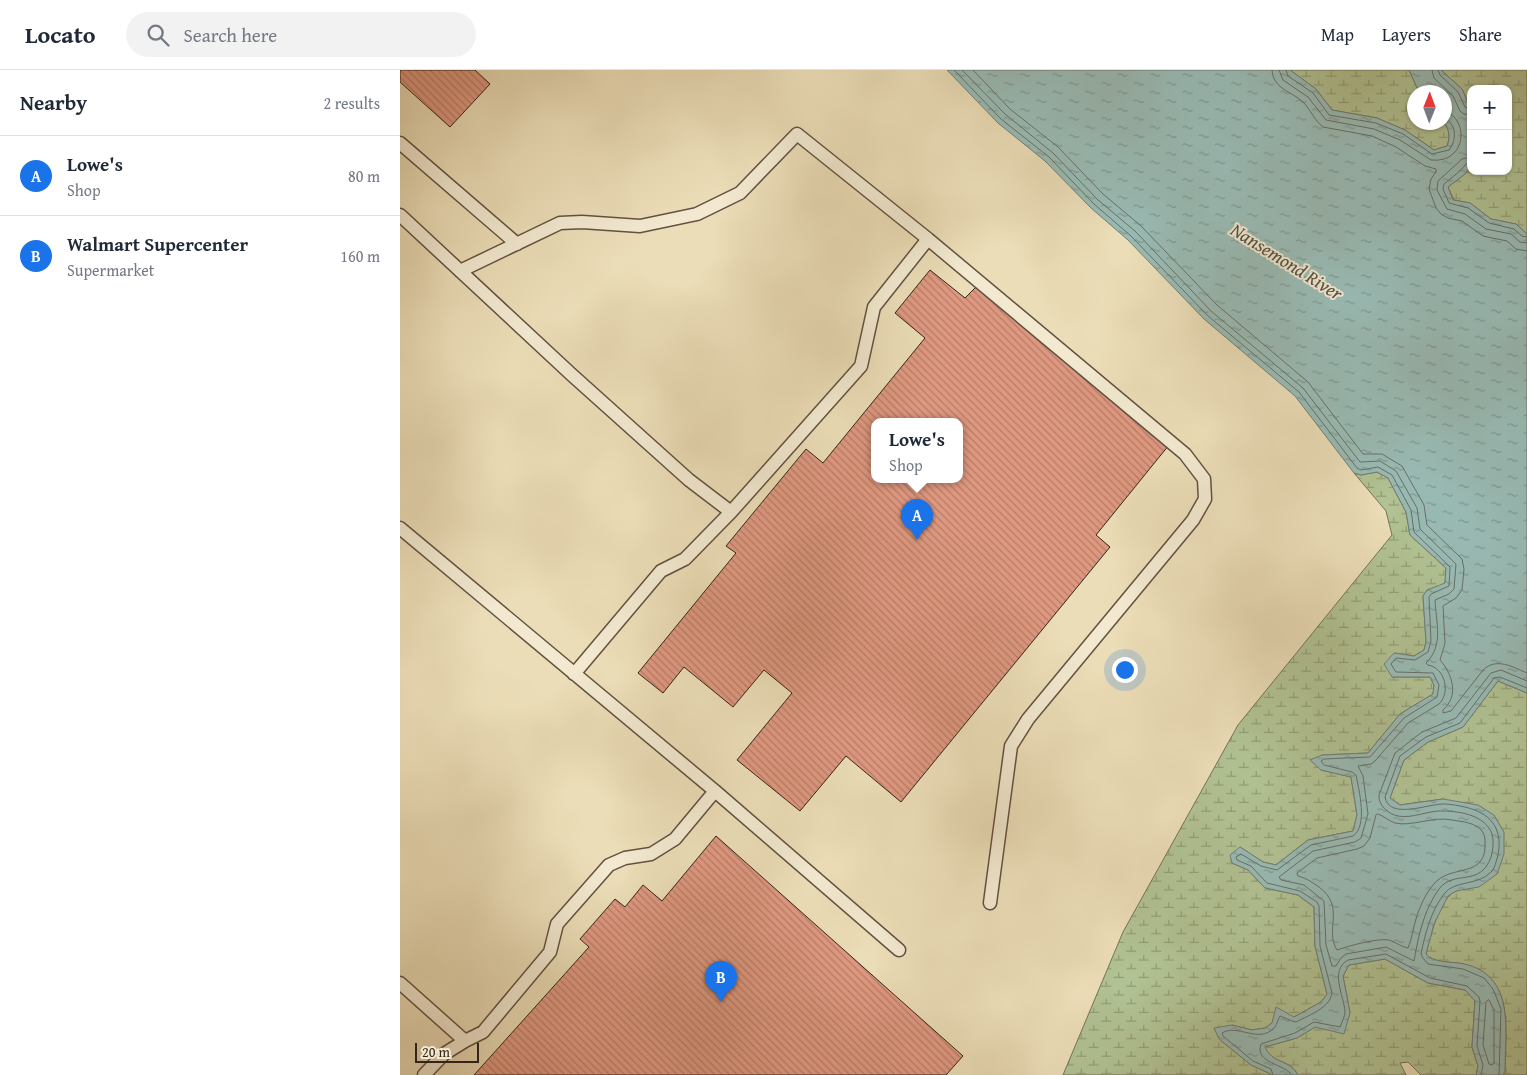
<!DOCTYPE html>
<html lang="en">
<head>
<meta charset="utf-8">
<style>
  body { margin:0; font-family:"Gentium Book Plus",serif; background:#f2f2f3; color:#1f2937 }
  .controls { position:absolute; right:15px; top:15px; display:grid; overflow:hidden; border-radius:10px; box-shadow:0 1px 4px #0004 }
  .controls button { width:45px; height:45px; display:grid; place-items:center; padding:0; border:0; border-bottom:1px solid #e0e1e3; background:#fff; color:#1f2937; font:25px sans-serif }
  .compass { position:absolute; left:1007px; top:15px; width:45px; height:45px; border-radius:50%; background:#fff; box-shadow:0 1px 4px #0004; rotate:1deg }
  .scale { position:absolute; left:15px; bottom:12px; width:64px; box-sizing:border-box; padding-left:5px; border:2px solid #352419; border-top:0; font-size:14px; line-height:18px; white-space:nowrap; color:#352419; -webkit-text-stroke:4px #f2e9d0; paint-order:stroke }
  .you { position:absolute; left:724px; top:599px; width:18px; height:18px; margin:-12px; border:4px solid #fff; border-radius:50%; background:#1a73e8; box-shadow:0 0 0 8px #1a73e833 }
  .badge { display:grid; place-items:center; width:32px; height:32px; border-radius:50%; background:#1a73e8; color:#fff; font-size:16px; font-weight:700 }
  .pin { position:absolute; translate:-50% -41px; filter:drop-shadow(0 1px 2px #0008) }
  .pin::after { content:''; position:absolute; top:26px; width:18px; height:15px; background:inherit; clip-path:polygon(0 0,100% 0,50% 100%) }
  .popup { position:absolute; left:471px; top:348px; width:92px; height:65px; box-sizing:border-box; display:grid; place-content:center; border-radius:10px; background:#fff; filter:drop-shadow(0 1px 4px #0005); font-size:16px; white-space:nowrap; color:#747a83 }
  .popup b { font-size:19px; color:#1f2937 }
  .popup::after { content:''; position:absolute; left:50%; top:100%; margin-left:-10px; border:10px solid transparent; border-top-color:#fff }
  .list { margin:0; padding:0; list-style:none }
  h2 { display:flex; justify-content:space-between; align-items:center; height:65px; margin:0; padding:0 20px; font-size:21px }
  h2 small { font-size:16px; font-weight:400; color:#747a83 }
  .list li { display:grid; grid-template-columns:32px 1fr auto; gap:15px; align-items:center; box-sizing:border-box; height:80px; padding:0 20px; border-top:1px solid #e0e1e3 }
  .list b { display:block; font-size:19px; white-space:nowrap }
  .list p { margin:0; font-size:16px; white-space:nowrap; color:#747a83 }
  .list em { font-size:16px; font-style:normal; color:#747a83 }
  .icon { flex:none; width:28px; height:28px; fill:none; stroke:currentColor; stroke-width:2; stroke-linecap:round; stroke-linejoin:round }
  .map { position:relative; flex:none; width:1127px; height:1005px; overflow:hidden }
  header { display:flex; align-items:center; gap:30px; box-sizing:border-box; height:70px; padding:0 25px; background:#fff; border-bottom:1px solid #e0e1e3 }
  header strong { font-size:24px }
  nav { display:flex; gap:28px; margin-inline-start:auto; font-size:18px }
  .search { width:350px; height:45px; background:#f2f2f3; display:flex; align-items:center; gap:12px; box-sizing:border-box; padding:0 18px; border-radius:28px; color:#747a83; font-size:19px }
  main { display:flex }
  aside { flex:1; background:#fff }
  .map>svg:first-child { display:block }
  .wetland { fill:url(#wetland-marsh); stroke:#737356 }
  .water { fill:url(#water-ripples); stroke:#717f77 }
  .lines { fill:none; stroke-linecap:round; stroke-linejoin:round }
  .shore { stroke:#677067; stroke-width:1 }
  .building { fill:url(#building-back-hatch); stroke:#352419; fill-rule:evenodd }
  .service-casing { stroke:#625240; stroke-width:15 }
  .service { stroke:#f2e9d0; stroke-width:12 }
  .labels { text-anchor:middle; stroke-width:4; stroke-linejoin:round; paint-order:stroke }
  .water-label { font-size:19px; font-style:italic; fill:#535148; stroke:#f2e9d0 }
</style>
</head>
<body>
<header>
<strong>Locato</strong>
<div class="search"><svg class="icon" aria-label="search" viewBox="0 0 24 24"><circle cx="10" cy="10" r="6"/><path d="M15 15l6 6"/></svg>Search here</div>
<nav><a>Map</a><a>Layers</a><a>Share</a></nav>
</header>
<main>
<aside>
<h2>Nearby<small>2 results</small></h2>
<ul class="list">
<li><span class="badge">A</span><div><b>Lowe's</b><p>Shop</p></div><em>80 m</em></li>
<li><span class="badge">B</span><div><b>Walmart Supercenter</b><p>Supermarket</p></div><em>160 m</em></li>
</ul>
</aside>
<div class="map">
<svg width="1127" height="1005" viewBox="0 0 1127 1005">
  <defs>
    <pattern id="wetland-marsh" width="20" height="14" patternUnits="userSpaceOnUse" patternTransform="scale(1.25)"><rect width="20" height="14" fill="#b1c293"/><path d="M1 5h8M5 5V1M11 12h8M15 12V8" fill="none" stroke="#919d77"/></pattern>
    <pattern id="water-ripples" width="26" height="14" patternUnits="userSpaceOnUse" patternTransform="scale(1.25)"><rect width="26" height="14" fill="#99bbb5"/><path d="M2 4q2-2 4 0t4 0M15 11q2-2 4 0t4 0" fill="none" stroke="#7e9892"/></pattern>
    <pattern id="building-back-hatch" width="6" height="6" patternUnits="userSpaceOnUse" patternTransform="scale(1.25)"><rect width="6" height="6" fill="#df9880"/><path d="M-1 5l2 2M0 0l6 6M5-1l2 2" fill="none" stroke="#b67c68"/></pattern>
  </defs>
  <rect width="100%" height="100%" fill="#ebddb7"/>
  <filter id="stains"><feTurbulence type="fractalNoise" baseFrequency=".004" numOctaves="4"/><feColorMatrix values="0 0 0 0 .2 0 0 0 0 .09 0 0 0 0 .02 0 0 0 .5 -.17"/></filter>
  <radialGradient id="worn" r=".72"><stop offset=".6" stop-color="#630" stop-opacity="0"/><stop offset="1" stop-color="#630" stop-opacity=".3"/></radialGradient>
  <path class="wetland" d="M890 0H1009L1019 22H1014V52L1044 53C1050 60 1050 68 1047 76L1034 80 1005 60 977 48 932 40 916 19Z
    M1041 0H1127V164L1116 154 1091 149 1070 133 1054 130 1048 117 1065 104 1071 95V101H1108V19H1071V39L1062 19Z
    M977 402 988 408 1006 442 1010 465 1046 498 1045 514 1027 520 1023 526 1026 572 1024 580 1014 586 994 583 992 607H1030L1034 615 1033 624 1000 644 968 683 922 685 921 700 951 707 957 745 953 761 908 770 876 795 863 792 840 777 832 793 848 800 865 818 898 825 914 837 915 876 927 924 921 932 894 947 872 953 865 958 852 960 832 955 819 969 851 995 873 1005H663L723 862 838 655 992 465 986 441 954 403 961 405Z
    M1098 611 1127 623V1005H1103L1105 1001C1105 959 1116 906 1063 894 1051 891 1034 894 1026 885 1030 868 1039 828 1056 821 1062 818 1072 818 1079 816L1043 729 1000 735 990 728 1004 690 1028 672 1063 657Z
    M985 889 1028 913 1065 920 1075 930 1072 977 1078 996 1076 1005H1021L1008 992 1000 993 1006 1005H898C889 988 873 995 864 977L897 968 915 957 950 943 943 906 949 895Z"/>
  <path class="water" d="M547 0H890L916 19 932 40 977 48 1005 60 1034 80 1047 76C1050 68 1050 60 1044 53V22H1019L1009 0H1041L1062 19 1071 39V95L1065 104 1048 117 1053 130 1070 133 1091 149 1116 154 1127 164V623L1098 611 1063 657 1028 672 1004 690 990 728 1000 735 1043 729 1078 735 1094 745 1104 762V784L1097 804 1079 817 1056 821 1048 826 1034 854 1026 884C1033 892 1049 892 1059 893 1116 902 1105 958 1105 1001L1103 1005H1076L1078 996 1072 977 1075 931 1065 920 1028 913 985 889 949 895 943 906 950 943 944 964 915 957 897 968 865 977C872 994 890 989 898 1005H873L851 995 819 969 814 958 832 955 852 960 865 958 872 953 876 937 894 947 921 932 927 924 915 876 914 837 898 825 865 818 848 800 832 793 830 785 840 777 863 792 876 795 908 770 953 761 957 745 951 707 921 700 910 690 922 685 968 683 1000 644 1033 624 1034 615 1030 607H992L984 594 994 583 1014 586 1024 580 1026 572 1023 526 1027 520 1045 513 1046 498 1010 465 1006 442 988 408 977 402 961 405 954 403 895 326 804 249 728 170 691 138 645 91 598 53Z"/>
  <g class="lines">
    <path class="shore" d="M554 0 601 49 649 87 694 134 731 166 807 245 899 322 957 398 961 400 978 397 992 405 1011 440 1014 462 1050 497 1049 516 1031 524 1029 527 1031 571 1028 582 1015 590 996 588 991 594 996 602 1033 603 1039 615 1037 627 1004 648 970 687 924 689 921 691 924 695 952 702 956 705C959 720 968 756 953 766L911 775 877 800 861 796 841 784 836 787 837 790 851 796 867 813 900 821 917 832 919 836 920 876 932 923C930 938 909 945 896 952L892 951 880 946C878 949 877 954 875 957 859 975 838 953 822 963L823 966 853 991 871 999 873 1005
      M562 0 605 44 653 83 698 130 735 161 811 241 903 318 960 392 980 391 996 401 1017 438 1020 459 1056 494 1054 519 1049 524 1035 530C1036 553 1044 575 1026 593L1028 595C1045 598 1051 622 1039 634L1008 653 975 691 971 694 958 696 963 706 968 744 961 768 955 772 913 781 879 807 881 810 904 815 924 831 926 875 932 896H936L941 888 946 884 986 877 1014 891C1015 887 1015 884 1016 880 1020 859 1026 837 1039 819 1054 799 1080 818 1091 787 1093 781 1094 770 1092 764 1086 746 1061 741 1043 741 1029 740 1012 749 998 746 988 744 978 735 979 725L995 683 1022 662 1056 648 1091 603 1101 600 1127 611
      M573 0 610 39 658 77 703 124 741 156 817 235 908 312 963 384H982L1002 396 1024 435 1027 455 1062 489 1064 499 1062 520 1056 528 1043 536 1045 573 1040 590C1053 605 1059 626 1043 640V643L1051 641 1083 600C1097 587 1112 597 1127 603
      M872 0C873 19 891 21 903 32 911 40 914 50 923 57L972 66 996 77 1025 96 1036 99V102L1031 109 1029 119 1036 138 1041 144 1048 148 1062 151 1083 166 1107 171 1116 179 1127 181
      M879 0 883 10 908 27 926 50 974 59 1000 70 1031 90C1067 94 1070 48 1044 41
      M886 0 888 6 913 23 929 45 976 53 1003 64 1032 84 1049 80C1057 70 1057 54 1044 48
      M1032 0 1034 8 1053 26 1060 41 1064 44 1071 45
      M1038 0 1040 5 1058 22 1065 37 1071 39
      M1071 87 1062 89 1038 111 1037 120 1047 139 1065 144 1086 159 1111 164 1120 172 1127 173
      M1071 93 1066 94 1061 100 1044 114 1043 119 1049 133 1068 138 1089 153 1114 159 1122 166 1127 167
      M978 744C984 746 989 751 995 753 1010 757 1034 746 1052 750 1064 752 1084 753 1085 770 1088 811 1051 792 1033 815 1026 823 1019 838 1016 849 1013 858 1012 869 1008 878 1001 877 996 872 989 870 976 868 949 876 937 880 924 860 946 837 919 817 912 812 906 808 898 806L897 803 917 788 957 779 964 776 970 768 976 745Z
      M1089 930 1094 940V993L1092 995 1089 994 1083 975 1086 932Z
      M892 1005C885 994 854 993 861 974L895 963 914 952 940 957C942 952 945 946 945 942 944 925 929 901 948 890L986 884 1030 908 1067 916 1079 927 1080 931 1077 976 1083 995 1081 1005
      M1099 1005 1101 939 1093 919 1084 908 1063 899 1028 894 1023 888 1021 884C1025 864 1031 841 1044 824 1054 810 1078 816 1091 802 1094 800 1095 795 1096 792 1103 771 1099 750 1077 741 1068 737 1053 734 1043 734 1028 734 989 750 985 727L1000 686 1026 667 1060 653 1094 608 1100 607 1127 618"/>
  </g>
  <path class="building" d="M0 0H75L90 14 50 57 0 12Z
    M530 200 565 228 576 217 769 375 696 465 710 477 501 732 446 686 400 741 337 690 392 623 364 600 333 637 284 597 263 623 238 603 336 483 326 476 406 379 423 393 525 268 495 243ZM474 351H560V409H474Z
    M316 766 563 986 546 1005H74L189 877 180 869 215 829 225 837 243 815 262 831Z"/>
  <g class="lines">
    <g class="service-casing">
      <path id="service" d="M0 73 117 174
        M0 145 172 305 289 410 331 442
        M60 201 160 153 182 152 240 156 297 144 340 123 397 64 528 169
        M0 458 315 721 275 769 251 784 225 788 209 795 157 854 150 882 83 962 65 971 44 984 24 1005
        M174 604 261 501 285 489 331 442 461 296 474 237 528 169 785 384 804 409 805 429 793 450 628 649 611 676 590 833
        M315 721 499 880
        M0 913 65 971"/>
    </g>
    <use href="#service" class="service"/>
  </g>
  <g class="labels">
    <g class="water-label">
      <text transform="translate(887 191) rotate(32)" y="7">Nansemond River</text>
    </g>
  </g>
  <rect width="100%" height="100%" filter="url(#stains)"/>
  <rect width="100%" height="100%" fill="url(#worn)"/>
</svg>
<div class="controls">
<button>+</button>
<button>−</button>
</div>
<svg class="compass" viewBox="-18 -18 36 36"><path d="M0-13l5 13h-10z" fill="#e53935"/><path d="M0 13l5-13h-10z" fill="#747a83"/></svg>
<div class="scale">20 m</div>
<div class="you"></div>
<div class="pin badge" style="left:517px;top:470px">A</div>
<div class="popup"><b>Lowe's</b>Shop</div>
<div class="pin badge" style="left:321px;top:932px">B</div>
</div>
</main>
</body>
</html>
